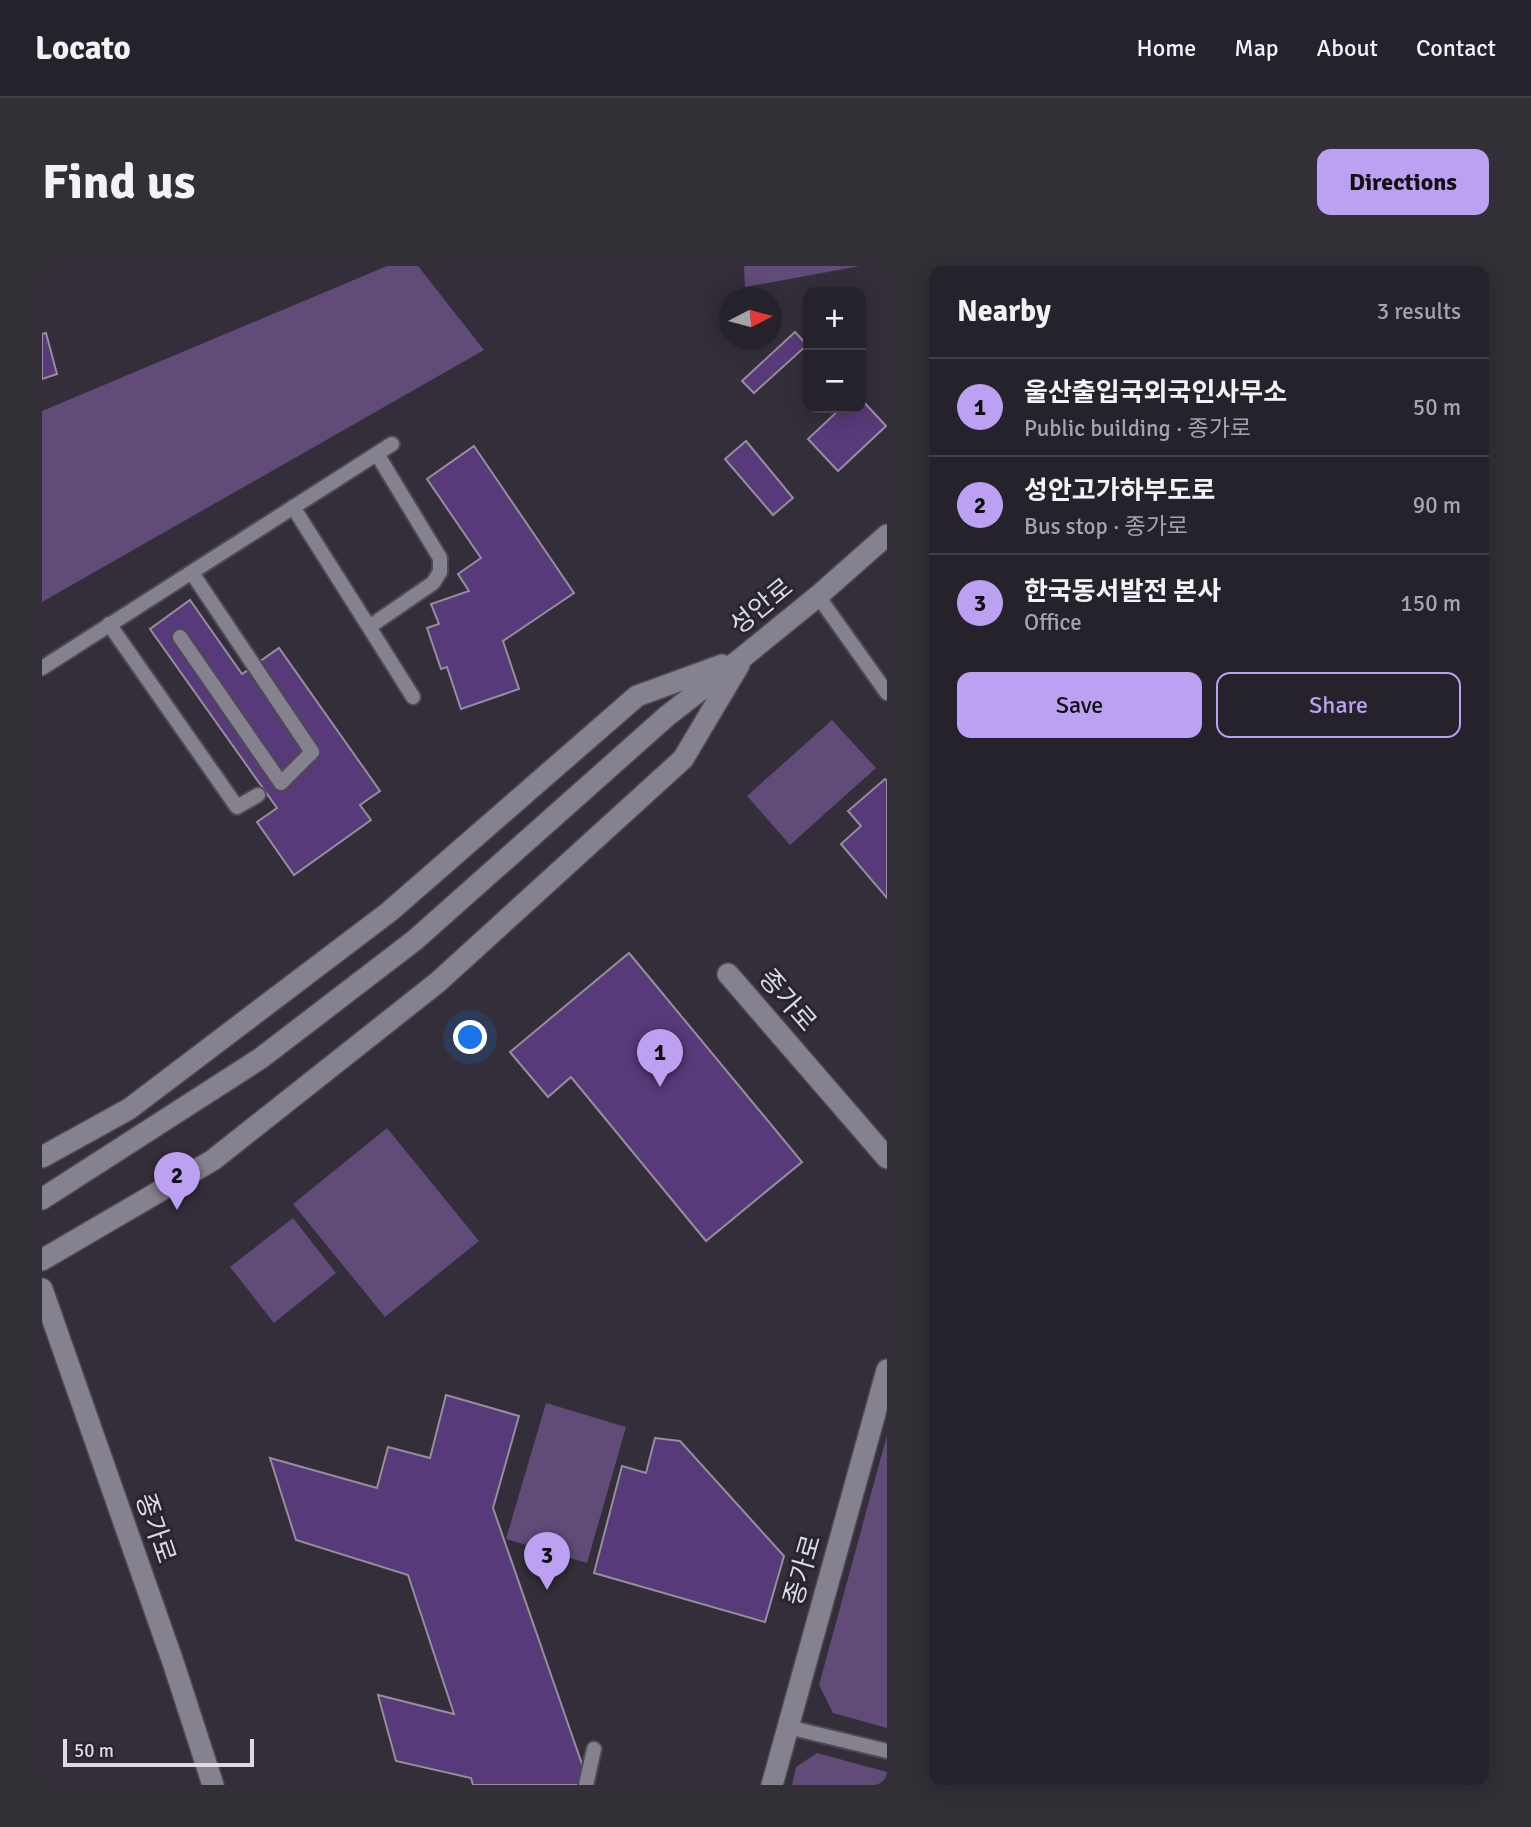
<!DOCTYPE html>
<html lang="en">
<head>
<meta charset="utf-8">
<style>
  body { margin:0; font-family:Signika,"Noto Sans KR",sans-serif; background:#322f37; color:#f1f3f6 }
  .controls { position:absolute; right:21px; top:21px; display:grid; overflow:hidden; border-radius:14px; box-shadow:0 4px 18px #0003 }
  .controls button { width:63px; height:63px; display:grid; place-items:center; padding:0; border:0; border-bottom:2px solid #423f47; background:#26222b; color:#f1f3f6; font:35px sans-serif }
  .compass { position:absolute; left:677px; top:21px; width:63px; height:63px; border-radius:50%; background:#26222b; box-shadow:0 4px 18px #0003; rotate:84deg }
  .scale { position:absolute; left:21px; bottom:18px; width:191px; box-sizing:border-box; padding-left:7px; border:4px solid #dddae1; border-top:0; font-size:19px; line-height:24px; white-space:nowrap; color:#dddae1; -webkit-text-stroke:5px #29252f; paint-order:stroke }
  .you { position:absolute; left:429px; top:772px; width:24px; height:24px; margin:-18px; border:5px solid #fff; border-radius:50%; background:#1a73e8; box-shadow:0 0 0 10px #1a73e833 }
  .badge { display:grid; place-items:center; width:46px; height:46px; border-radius:50%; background:#bca0f2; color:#111; font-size:23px; font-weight:700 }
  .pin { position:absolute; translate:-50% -58px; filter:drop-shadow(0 2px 4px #0008) }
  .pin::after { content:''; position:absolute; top:37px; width:24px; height:21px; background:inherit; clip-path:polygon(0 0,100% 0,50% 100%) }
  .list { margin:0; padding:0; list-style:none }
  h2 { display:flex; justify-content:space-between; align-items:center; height:91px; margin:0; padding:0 28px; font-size:30px }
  h2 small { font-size:23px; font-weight:400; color:#a4a4a9 }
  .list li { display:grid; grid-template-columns:46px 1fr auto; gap:21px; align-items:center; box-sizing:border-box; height:98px; padding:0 28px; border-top:2px solid #423f47 }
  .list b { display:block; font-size:26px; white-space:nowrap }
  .list p { margin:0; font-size:23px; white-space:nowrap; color:#a4a4a9 }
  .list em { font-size:23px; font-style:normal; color:#a4a4a9 }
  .actions { display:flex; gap:14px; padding:21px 28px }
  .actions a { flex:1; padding:16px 0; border:2px solid #bca0f2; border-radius:14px; text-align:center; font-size:24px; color:#bca0f2 }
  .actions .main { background:#bca0f2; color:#111 }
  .map { position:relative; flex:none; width:845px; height:1519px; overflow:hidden; border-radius:14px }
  header { display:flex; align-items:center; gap:42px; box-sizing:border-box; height:98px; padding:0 35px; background:#26222b; border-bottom:2px solid #423f47 }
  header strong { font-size:33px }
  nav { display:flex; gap:38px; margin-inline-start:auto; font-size:24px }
  .intro { display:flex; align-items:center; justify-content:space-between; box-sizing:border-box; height:168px; padding:0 42px }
  h1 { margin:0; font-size:49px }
  .button { padding:18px 32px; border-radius:14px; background:#bca0f2; color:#111; font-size:24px; font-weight:700 }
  main { display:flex; gap:42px; padding:0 42px }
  aside { flex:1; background:#26222b; border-radius:14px; box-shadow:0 4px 18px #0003 }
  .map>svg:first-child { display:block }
  .green { fill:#604b79 }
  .building { fill:#583979; stroke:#948f9c; stroke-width:2 }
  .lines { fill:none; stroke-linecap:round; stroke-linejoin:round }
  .lane-casing { stroke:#4d4a52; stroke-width:18 }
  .street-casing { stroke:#4d4a52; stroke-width:24 }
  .secondary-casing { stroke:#4d4a52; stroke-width:24 }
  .lane { stroke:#86818e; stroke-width:14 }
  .street { stroke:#86818e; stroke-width:21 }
  .secondary { stroke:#86818e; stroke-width:21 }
  .labels { text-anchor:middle; stroke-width:6; stroke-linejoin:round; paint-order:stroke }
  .street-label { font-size:26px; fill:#dddae1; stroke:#29252f }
</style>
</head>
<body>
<header>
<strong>Locato</strong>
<nav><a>Home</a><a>Map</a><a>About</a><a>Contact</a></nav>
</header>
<div class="intro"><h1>Find us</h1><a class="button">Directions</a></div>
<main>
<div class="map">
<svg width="845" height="1519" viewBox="0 0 845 1519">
  <rect width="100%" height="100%" fill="#332e39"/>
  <path class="green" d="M345 0H376L442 84 0 336V145Z
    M702 0H818L703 21Z
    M790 454 834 502 748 579 705 530Z
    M345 862 437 975 343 1051 251 938Z
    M251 952 294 1007 232 1057 188 1001Z
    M504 1137 584 1161 545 1297 464 1273Z
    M845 1169V1462L791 1447 777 1419Z
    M775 1487 845 1506V1519H750L754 1501Z"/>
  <path class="building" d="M753 66 765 79 712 127 700 115Z
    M4 67 15 108 0 113V68Z
    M819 133 844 160 796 205 766 173 799 142H819Z
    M704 175 751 232 731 249 683 193Z
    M432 180 532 327 461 375 477 423 419 443 405 401 399 403 385 362 397 358 389 338 427 325 416 308 439 292 385 213Z
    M148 334 200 408 237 382 338 525 318 539 329 554 252 609 215 556 235 542 108 363Z
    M843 513 845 515V632L799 578 819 560 806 545Z
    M587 687 760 896 664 975 529 811 506 831 468 786Z
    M404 1129 477 1150 451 1242 541 1501 537 1519H431L429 1512 354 1495 336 1429 412 1448 366 1309 254 1274 228 1192 335 1222 346 1181 388 1192Z
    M613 1172 638 1175 742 1290 723 1356 552 1307 580 1200 604 1207Z"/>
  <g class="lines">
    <g class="lane-casing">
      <path id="lane" d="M251 241 327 361 391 317 398 306V292L335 188
        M776 330 845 427
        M67 358 195 541 216 529
        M327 361 371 431
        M138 371 239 517 270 486 150 307
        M0 402 350 178
        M746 1461 845 1485
        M544 1519 552 1483"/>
    </g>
    <g class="street-casing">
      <path id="street" d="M686 708 845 892
        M730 1519 845 1104"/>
    </g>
    <g class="secondary-casing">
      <path id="secondary" d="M0 891 87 843 347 646 595 430 680 399
        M0 933 219 792 373 674 625 450 701 391 776 330 845 269
        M0 994 171 894 396 716 641 493 697 399
        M0 1023 131 1396 171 1519"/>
    </g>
    <use href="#lane" class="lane"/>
    <use href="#street" class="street"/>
    <use href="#secondary" class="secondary"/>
  </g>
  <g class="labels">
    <g class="street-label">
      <text transform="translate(719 340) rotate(-39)" y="9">성안로</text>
      <text transform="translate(746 734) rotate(49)" y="9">종가로</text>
      <text transform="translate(114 1262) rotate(71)" y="9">종가로</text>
      <text transform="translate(760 1304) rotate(-74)" y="9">종가로</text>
    </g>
  </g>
</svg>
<div class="controls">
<button>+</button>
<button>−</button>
</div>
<svg class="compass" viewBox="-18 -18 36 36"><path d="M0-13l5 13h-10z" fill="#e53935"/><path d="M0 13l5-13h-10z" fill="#a4a4a9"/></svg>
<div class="scale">50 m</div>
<div class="you"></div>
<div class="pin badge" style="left:618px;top:821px">1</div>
<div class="pin badge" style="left:135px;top:944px">2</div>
<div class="pin badge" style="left:505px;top:1324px">3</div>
</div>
<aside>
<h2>Nearby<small>3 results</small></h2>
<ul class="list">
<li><span class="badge">1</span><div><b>울산출입국외국인사무소</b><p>Public building · 종가로</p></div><em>50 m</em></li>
<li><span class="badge">2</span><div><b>성안고가하부도로</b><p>Bus stop · 종가로</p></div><em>90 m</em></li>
<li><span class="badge">3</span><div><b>한국동서발전 본사</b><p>Office</p></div><em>150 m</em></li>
</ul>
<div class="actions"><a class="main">Save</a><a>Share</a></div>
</aside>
</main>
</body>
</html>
